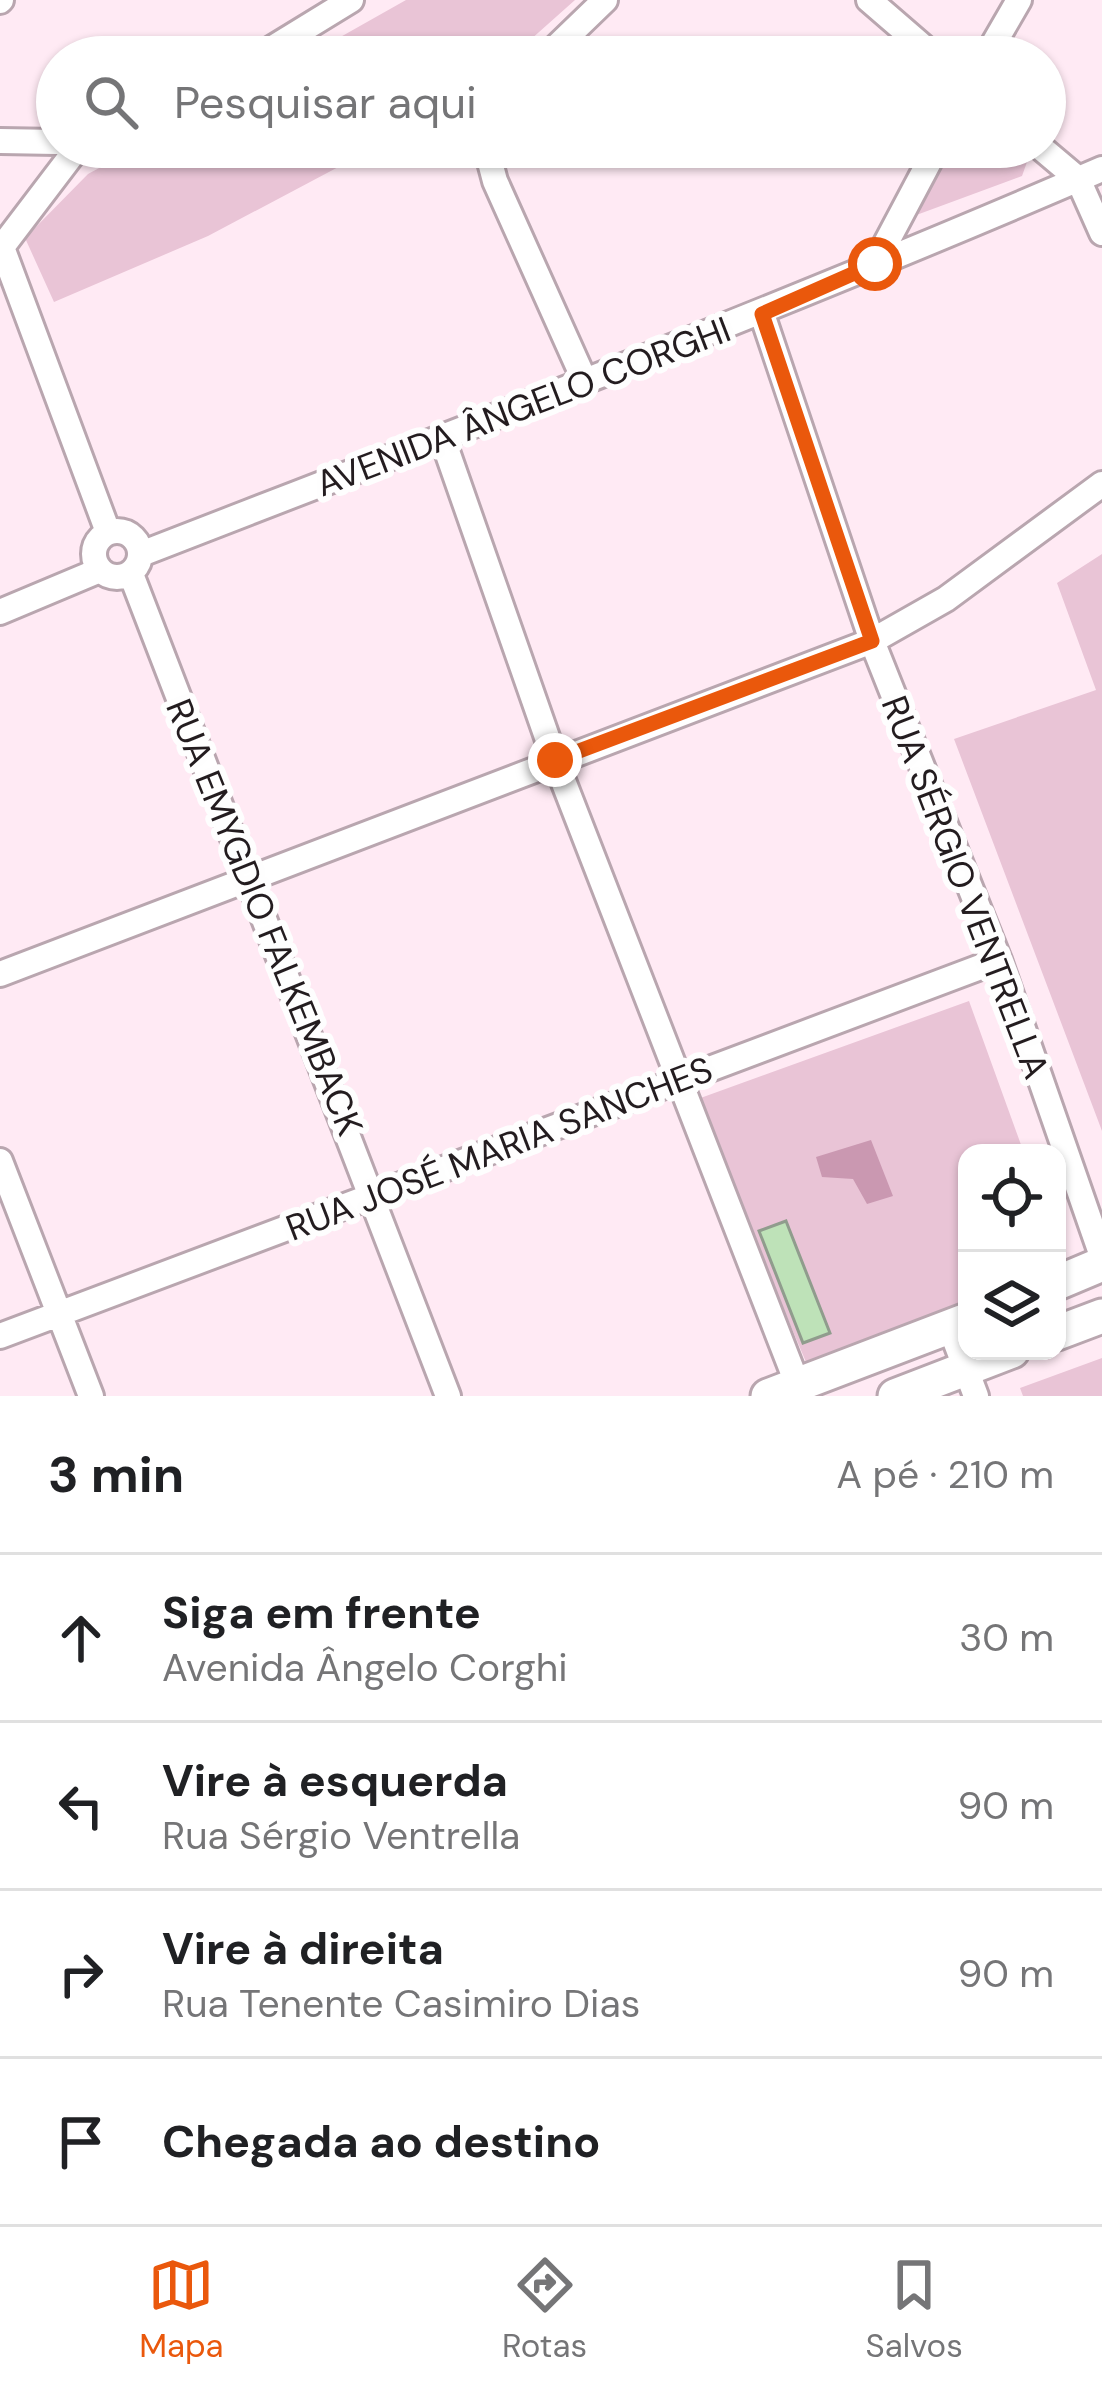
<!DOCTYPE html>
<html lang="pt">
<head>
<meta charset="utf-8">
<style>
  body { margin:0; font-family:"DM Sans",sans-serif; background:#f2f2f2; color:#202124 }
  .controls { position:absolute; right:36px; bottom:36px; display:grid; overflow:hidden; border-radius:24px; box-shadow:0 3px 9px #0004 }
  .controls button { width:108px; height:108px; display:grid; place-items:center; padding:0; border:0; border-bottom:3px solid #e0e0e0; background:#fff; color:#202124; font:60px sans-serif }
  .stop { position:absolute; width:36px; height:36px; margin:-27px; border:9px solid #ea580c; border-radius:50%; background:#fff }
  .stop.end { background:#ea580c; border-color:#fff; box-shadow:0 3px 12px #0008 }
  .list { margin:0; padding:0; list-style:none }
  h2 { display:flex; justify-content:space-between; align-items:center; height:156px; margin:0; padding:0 48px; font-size:51px }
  h2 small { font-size:39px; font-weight:400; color:#757577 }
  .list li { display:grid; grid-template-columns:78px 1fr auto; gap:36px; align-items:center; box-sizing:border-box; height:168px; padding:0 48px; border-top:3px solid #e0e0e0 }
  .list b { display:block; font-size:45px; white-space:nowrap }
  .list p { margin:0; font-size:39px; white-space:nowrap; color:#757577 }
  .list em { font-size:39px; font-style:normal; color:#757577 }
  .icon { flex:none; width:66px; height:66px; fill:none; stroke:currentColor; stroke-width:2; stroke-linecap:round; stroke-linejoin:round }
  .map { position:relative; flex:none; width:1102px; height:1396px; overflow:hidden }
  .search { position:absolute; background:#fff; box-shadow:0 3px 9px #0004; left:36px; right:36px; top:36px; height:132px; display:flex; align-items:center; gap:30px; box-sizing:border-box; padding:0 42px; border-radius:66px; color:#757577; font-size:45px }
  .sheet { height:828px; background:#fff }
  nav { display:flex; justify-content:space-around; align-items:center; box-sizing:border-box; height:168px; border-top:3px solid #e0e0e0; background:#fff; font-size:33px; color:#757577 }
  nav a { display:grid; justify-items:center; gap:6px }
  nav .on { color:#ea580c }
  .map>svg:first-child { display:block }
  .green { fill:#e9c4d6 }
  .water { fill:#ca98b1 }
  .building { fill:#bee2b8; stroke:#909c8d; stroke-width:3 }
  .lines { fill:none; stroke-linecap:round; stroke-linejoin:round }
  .street-casing { stroke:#b9a6af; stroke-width:30 }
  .secondary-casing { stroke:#b9a6af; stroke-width:39 }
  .street { stroke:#fff; stroke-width:24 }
  .secondary { stroke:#fff; stroke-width:33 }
  .route { stroke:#ea580c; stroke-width:15 }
  .labels { text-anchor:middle; stroke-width:12; stroke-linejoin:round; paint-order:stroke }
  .street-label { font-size:36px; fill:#231c1f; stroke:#fefefe }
</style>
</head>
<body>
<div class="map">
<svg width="1102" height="1396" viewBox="0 0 1102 1396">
  <rect width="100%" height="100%" fill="#ffeaf4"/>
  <path class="green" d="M406 0H575L511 57H305Z
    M138 147H376L208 236 54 302 25 238 88 174Z
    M933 147H1009L1027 162 1022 176 911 217Z
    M1102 554V1131L954 739 1096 690 1057 583Z
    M969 1001 1024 1153H967V1303L806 1362 695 1100Z
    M1102 1358V1396H1023L1020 1388Z"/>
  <path class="water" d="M871 1140 893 1196 867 1204 853 1179 822 1177 816 1157Z"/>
  <path class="building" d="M786 1221 830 1333 803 1343 759 1231Z"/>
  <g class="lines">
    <g class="street-casing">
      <path id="street" d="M869 0 935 57
        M0 1 1 0
        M258 57 351 0
        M546 57 605 0
        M986 57 1019 0
        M0 141 57 142
        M486 147 495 181 583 377
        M1040 147 1078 179 1102 233
        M0 242 108 532
        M2 247 78 147
        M875 264 937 147
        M762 314 872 641 999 960 1102 1256
        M442 437 555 760 802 1396
        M94 554a23 23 0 1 1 46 0a23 23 0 1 1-46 0Z
        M141 554C463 429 785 306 1102 169
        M131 574 448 1396
        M0 612 100 570
        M0 974 872 641 946 599 1102 484
        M0 1161 91 1396
        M950 1327 976 1396
        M0 1336 999 960"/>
    </g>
    <g class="secondary-casing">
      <path id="secondary" d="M1057 1283 1102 1264
        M1057 1333 1102 1316
        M768 1396 967 1320
        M895 1396 1012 1351"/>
    </g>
    <use href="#street" class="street"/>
    <use href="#secondary" class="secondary"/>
  </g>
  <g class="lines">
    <path class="route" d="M555 760 872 641 762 314 875 264"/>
  </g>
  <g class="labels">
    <g class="street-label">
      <text transform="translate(523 406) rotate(-21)" y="13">AVENIDA ÂNGELO CORGHI</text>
      <text transform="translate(966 887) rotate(69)" y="13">RUA SÉRGIO VENTRELLA</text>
      <text transform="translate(265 917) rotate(68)" y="13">RUA EMYGDIO FALKEMBACK</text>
      <text transform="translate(499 1148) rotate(-21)" y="13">RUA JOSÉ MARIA SANCHES</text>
    </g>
  </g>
</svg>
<div class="controls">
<button><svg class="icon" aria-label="locate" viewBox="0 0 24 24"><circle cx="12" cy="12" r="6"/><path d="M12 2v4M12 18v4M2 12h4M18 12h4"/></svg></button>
<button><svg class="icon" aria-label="layers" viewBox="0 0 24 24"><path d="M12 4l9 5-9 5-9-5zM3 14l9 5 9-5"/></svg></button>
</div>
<div class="stop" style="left:875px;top:264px"></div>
<div class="stop end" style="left:555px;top:760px"></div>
<div class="search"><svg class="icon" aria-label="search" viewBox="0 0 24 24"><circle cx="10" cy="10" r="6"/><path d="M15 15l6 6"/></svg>Pesquisar aqui</div>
</div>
<section class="sheet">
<h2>3 min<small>A pé · 210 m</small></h2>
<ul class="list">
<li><svg class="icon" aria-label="ahead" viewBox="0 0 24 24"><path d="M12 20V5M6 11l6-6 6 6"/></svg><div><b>Siga em frente</b><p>Avenida Ângelo Corghi</p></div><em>30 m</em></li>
<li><svg class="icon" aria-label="left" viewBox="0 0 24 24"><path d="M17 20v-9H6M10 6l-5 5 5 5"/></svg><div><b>Vire à esquerda</b><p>Rua Sérgio Ventrella</p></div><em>90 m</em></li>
<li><svg class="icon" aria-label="right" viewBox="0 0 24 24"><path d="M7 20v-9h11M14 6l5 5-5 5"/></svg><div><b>Vire à direita</b><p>Rua Tenente Casimiro Dias</p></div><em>90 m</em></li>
<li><svg class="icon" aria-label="arrive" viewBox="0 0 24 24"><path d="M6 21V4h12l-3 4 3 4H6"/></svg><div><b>Chegada ao destino</b></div></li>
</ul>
</section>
<nav>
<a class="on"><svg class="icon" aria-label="map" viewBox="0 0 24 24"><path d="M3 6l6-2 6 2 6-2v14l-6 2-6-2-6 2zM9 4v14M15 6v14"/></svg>Mapa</a>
<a><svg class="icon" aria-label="directions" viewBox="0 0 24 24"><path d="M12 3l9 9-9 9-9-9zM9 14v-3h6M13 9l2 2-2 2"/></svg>Rotas</a>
<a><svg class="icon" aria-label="saved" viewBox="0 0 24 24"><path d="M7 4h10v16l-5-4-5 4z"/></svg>Salvos</a>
</nav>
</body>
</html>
